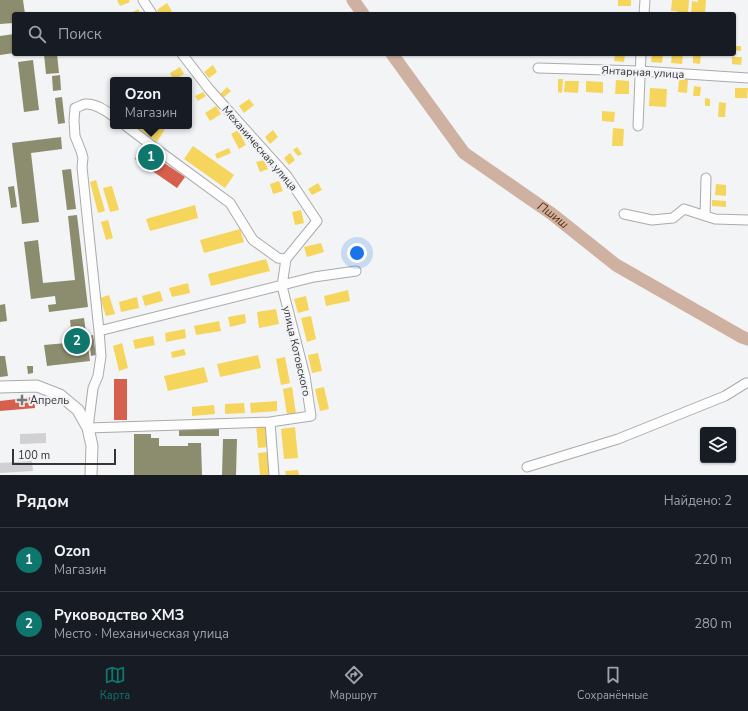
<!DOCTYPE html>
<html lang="ru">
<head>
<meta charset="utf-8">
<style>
  body { margin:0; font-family:"Nunito Sans",sans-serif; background:#20242c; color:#f1f3f6 }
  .controls { position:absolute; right:12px; bottom:12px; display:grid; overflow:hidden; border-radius:4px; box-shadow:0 1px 3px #0004 }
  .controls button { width:36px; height:36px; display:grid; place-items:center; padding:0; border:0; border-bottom:1px solid #363941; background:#171b24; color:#f1f3f6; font:20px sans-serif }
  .scale { position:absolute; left:12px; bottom:10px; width:104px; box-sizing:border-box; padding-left:4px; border:2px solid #353537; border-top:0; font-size:11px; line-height:14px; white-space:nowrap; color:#353537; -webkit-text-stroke:3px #f2f3f6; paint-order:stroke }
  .you { position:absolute; left:357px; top:253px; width:14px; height:14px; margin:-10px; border:3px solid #fff; border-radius:50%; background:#1a73e8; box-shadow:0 0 0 6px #1a73e833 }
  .badge { display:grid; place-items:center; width:26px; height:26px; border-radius:50%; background:#0f766e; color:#fff; font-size:13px; font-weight:700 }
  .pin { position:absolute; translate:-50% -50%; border:2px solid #fff; box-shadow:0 1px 4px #0006 }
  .popup { position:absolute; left:110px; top:77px; width:82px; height:52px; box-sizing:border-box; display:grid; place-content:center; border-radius:4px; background:#171b24; filter:drop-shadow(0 1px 3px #0005); font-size:13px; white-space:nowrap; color:#9ea1a6 }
  .popup b { font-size:15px; color:#f1f3f6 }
  .popup::after { content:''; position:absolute; left:50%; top:100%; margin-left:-8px; border:8px solid transparent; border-top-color:#171b24 }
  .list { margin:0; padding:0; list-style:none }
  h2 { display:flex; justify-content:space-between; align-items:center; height:52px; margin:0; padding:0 16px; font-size:17px }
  h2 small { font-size:13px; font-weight:400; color:#9ea1a6 }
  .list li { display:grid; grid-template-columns:26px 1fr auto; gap:12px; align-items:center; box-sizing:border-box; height:64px; padding:0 16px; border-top:1px solid #363941 }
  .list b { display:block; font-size:15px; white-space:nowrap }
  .list p { margin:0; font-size:13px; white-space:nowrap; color:#9ea1a6 }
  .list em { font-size:13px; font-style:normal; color:#9ea1a6 }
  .icon { flex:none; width:22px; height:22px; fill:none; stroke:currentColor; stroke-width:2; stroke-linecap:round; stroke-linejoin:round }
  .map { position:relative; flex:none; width:748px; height:475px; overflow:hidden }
  .search { position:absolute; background:#171b24; box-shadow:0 1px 3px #0004; left:12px; right:12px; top:12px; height:44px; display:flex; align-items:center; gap:10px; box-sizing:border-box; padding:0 14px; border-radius:4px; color:#9ea1a6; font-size:15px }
  .sheet { height:180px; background:#171b24 }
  nav { display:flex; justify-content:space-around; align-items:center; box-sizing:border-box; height:56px; border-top:1px solid #363941; background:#171b24; font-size:11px; color:#9ea1a6 }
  nav a { display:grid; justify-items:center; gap:2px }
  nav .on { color:#0f766e }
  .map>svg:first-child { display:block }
  .homes { fill:#f6d55c }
  .shops { fill:#d6604d }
  .industry { fill:#8c8c6e }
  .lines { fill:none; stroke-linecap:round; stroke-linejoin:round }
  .river { stroke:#ceb1a1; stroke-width:13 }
  .building { fill:#d1d1d3 }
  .minor-casing { stroke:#aaaaab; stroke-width:11 }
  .major-casing { stroke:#aaaaab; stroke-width:13 }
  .minor { stroke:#fdfdfe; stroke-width:9 }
  .major { stroke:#fdfdfe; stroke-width:11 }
  .poi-dot { fill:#78787a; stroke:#f2f3f6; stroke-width:1.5 }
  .labels { text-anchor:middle; stroke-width:4; stroke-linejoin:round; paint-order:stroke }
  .street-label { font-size:11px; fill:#353537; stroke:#f2f3f6 }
  .poi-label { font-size:11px; fill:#353537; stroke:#f2f3f6; text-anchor:start }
  .water-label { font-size:12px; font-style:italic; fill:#602b05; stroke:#f2f3f6 }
</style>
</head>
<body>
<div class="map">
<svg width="748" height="475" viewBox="0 0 748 475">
  <rect width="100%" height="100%" fill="#f3f4f5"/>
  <path class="homes" d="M117 0H129L130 2 120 6Z
    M618 0H631V6H618Z
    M672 0H689L688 14 677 13V11H671Z
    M698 0H706L705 14H691L692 1 698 2Z
    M167 3 172 11 166 14H160L157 10Z
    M138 9 141 14H130Z
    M734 46H741V51L734 50Z
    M615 54H625L624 62 614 61Z
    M652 54H663L662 63 651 62Z
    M672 54H683L682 64 671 63Z
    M693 54H701L700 64 693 63Z
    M732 57H742L741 65 732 64Z
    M213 65 217 72 209 78 204 72Z
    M180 67 184 74 173 80 170 73Z
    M558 79H563L562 93 558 92Z
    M679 79H688L687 93 678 92Z
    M616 80 629 81V94H615Z
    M565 81H579L578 93 564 92Z
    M586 81 603 82V93L586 92Z
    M694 86 701 87 700 96H693Z
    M227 87 231 91 224 97 220 94Z
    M650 88 667 89 666 107 649 106Z
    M735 88H748L747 98H735Z
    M203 92 206 96 198 101 195 96Z
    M705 98 710 99V106H705Z
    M249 99 254 105 244 113 239 106Z
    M719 102 726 103 725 117H718Z
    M216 106 221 114 210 121 205 113Z
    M602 111 615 112 614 122 602 121Z
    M135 126H161L165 129 157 142Z
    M613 128 624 129 623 146H612Z
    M238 130 246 145 239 149 231 134Z
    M273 130 278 137 270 144 265 137Z
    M193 146 234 175 225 188 184 159Z
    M297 147 302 154 298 156 293 150Z
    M229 148 231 153 217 159 215 154Z
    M290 153 295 160 289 165 284 158Z
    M264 160 268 169 260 172 256 162Z
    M96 180 105 211 98 213 90 182Z
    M279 181 283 191 273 194 270 184Z
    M318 183 322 190 312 195 308 189Z
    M716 184 726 185V196L715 195Z
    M112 186 119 210 110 212 103 188Z
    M712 200 726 201V207L712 206Z
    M195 205 198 218 150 231 146 219Z
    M301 210 304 223 295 225 292 212Z
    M108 220 113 238 106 240 101 222Z
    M240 229 244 242 204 253 200 240Z
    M321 243 324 252 307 257 304 247Z
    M266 259 270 271 211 286 208 274Z
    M188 283 190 293 172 297 169 288Z
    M348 290 350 301 326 306 324 296Z
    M160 291 163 301 145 306 142 296Z
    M109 295 115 314 106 316 100 298Z
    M306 296 309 310 298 313 294 299Z
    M137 297 139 308 121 312 119 302Z
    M276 309 279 324 259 328 257 312Z
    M245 314 246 323 230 327 228 317Z
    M311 316 316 339 307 342 301 318Z
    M219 321 221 331 196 335 194 326Z
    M185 329 186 338 166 342 165 333Z
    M153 336 155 345 135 349 133 340Z
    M122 343 128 368 119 371 113 346Z
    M184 349 186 355 172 358 171 352Z
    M318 353 322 371 312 373 308 355Z
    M258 355 261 368 220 377 217 364Z
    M285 357 290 383 281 385 276 359Z
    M204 367 208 382 168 391 164 376Z
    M292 387 296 414 287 415 283 389Z
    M324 387 329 409 320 411 315 389Z
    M277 401V411L251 413 250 403Z
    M244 403 245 413 225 414V404Z
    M214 405 215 414 192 416V407Z
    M266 423 268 447 258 448 256 424Z
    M295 427 298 458 284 459 281 429Z
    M268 452 270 475H260L258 453Z
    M298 470 299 475H286L285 471Z"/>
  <path class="shops" d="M142 148 185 177 177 188 135 159Z
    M114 379H127V420H114Z
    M34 397 35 408 0 411V401Z"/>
  <path class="industry" d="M0 0H23L25 14H14V23L0 24Z
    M14 34V53L0 55V36Z
    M44 54H57L59 73 46 74Z
    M33 60 39 110 24 112 18 62Z
    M60 75 61 90 53 91 52 76Z
    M62 97 65 123 58 124 55 98Z
    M61 137 62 149 31 153 39 222 22 224 12 143Z
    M71 169 76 209 67 210 62 170Z
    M14 186 17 207 11 208 8 187Z
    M77 215 88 307 49 312 48 305 56 304 55 296 31 299 24 242 38 240 43 283 75 280 68 216Z
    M5 304 7 321 0 322V305Z
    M84 318 90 361 47 366 44 345 67 343V339H72L70 320Z
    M93 335 96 355 91 356 89 336Z
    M0 356H5L8 376 0 377Z
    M27 366H33V373L28 374Z
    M179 429H219V436H179Z
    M134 434H151V438H159V446H188V443H201L202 475H134Z
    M223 439H237L236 475H222Z"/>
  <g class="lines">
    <g class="river">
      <path d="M353 0 363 14"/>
      <path id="s1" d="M392 54 464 153 552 214 616 265 742 337 748 339"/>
    </g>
  </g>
  <path class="building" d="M46 433V443L20 444V434Z
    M32 461 33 471 0 473V463Z"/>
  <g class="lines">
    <g class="minor-casing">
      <path id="minor" d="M143 0 152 14
        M644 14 645 0
        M538 68 640 71 748 78
        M113 116C105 110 95 103 85 104 82 105 78 107 75 108L74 120 75 136 81 151 83 158 82 167 99 331 101 356 98 376 93 388 88 428 270 422 311 416 305 376 282 286 286 259 317 221 287 176 209 89 182 54
        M126 126 155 148 230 203 253 240 278 258 286 259
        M638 126 641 54
        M624 214 652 220 673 218 684 209 715 219 748 220
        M705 216 706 178
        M99 331 314 277 356 271
        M270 422 274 475
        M527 467 618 439 725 396 746 383H748"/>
    </g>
    <g class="major-casing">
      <path id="major" d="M0 387 37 386 60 395 78 410 88 428 92 446 91 475"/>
    </g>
    <use href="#minor" class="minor"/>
    <use href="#major" class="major"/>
  </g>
  <path class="poi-dot" d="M20 394h4v4h4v4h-4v4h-4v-4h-4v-4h4z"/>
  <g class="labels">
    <g class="street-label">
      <text transform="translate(643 72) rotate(3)" y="4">Янтарная улица</text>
      <text transform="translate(260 148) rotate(49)" y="4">Механическая улица</text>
      <text transform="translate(297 351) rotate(77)" y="4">улица Котовского</text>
    </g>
    <g class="poi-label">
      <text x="30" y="404">Апрель</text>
    </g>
    <g class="water-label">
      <text dy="4" stroke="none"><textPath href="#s1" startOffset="231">Пшиш</textPath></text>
    </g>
  </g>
</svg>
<div class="controls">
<button><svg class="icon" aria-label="layers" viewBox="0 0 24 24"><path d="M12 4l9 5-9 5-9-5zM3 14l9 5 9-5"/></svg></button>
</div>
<div class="scale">100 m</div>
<div class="you"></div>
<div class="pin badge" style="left:151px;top:157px">1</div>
<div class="popup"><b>Ozon</b>Магазин</div>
<div class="pin badge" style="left:77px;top:341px">2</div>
<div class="search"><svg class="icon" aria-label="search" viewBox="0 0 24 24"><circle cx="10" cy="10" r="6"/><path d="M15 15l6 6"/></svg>Поиск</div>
</div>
<section class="sheet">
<h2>Рядом<small>Найдено: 2</small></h2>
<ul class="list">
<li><span class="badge">1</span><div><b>Ozon</b><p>Магазин</p></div><em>220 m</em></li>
<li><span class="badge">2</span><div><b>Руководство ХМЗ</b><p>Место · Механическая улица</p></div><em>280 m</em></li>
</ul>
</section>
<nav>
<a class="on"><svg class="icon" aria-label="map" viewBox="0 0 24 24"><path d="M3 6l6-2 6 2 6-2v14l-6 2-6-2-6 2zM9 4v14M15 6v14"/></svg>Карта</a>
<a><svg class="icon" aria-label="directions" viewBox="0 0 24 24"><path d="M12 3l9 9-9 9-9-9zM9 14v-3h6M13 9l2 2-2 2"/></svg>Маршрут</a>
<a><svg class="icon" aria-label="saved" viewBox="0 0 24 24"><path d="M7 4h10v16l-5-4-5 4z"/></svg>Сохранённые</a>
</nav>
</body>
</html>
